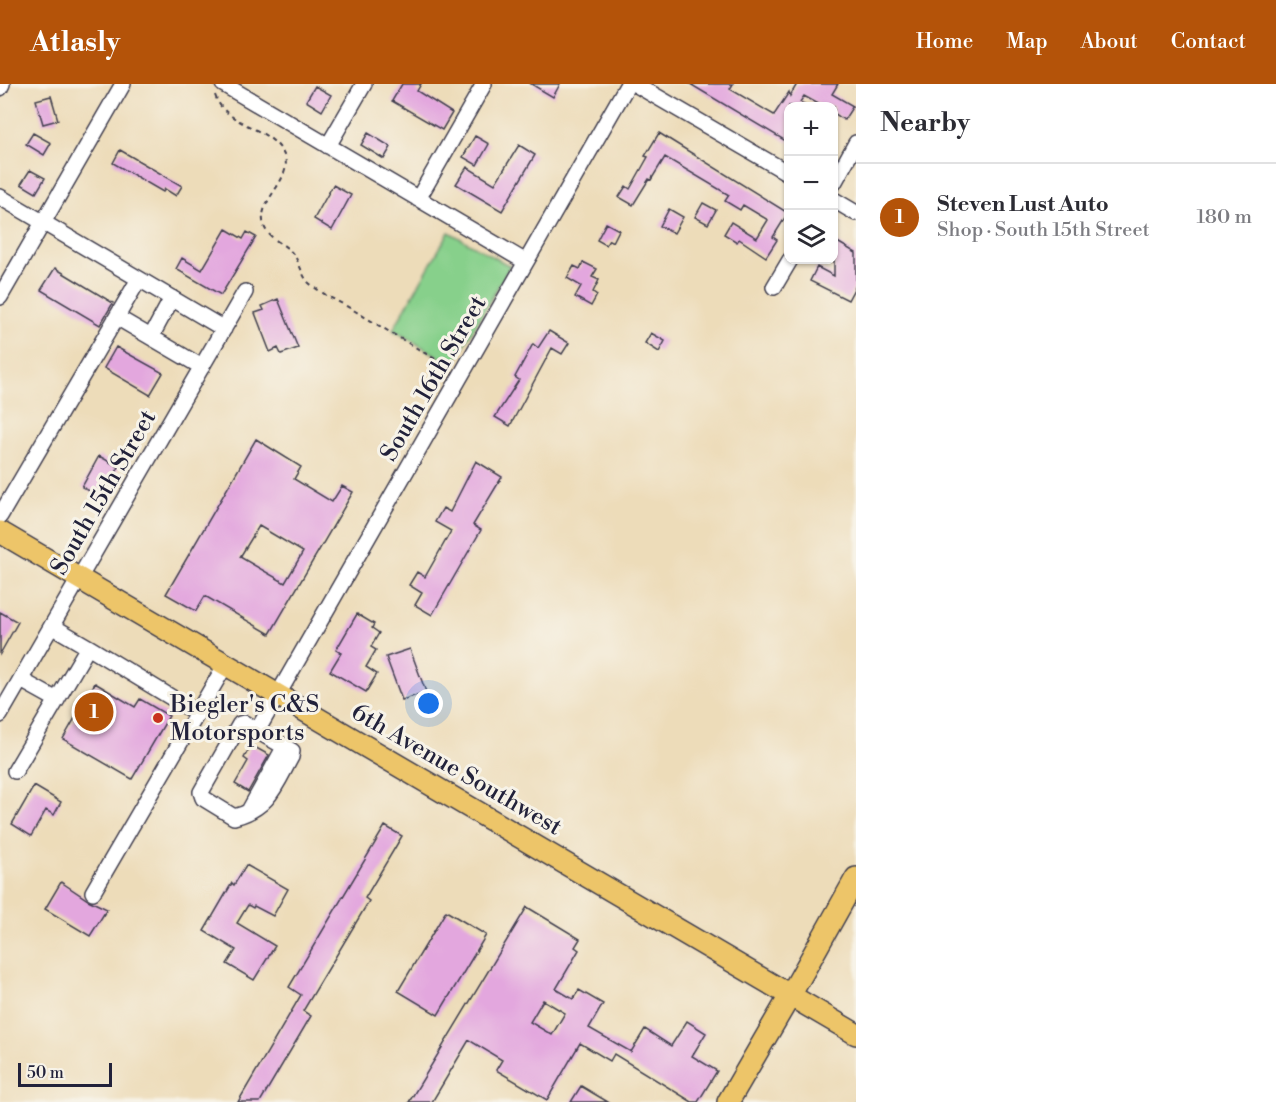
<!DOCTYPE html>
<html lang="en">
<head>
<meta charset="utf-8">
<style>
  body { margin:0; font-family:"Libre Bodoni",serif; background:#f2f2f3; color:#2b2b33 }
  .controls { position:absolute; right:18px; top:18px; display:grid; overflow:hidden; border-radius:12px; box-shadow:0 2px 4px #0004 }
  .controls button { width:54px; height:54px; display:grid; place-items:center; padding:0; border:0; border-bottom:2px solid #e1e1e2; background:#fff; color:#2b2b33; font:30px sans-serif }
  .scale { position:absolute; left:18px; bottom:15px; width:94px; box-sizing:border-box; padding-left:6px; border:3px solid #22223b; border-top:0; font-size:16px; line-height:21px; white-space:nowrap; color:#22223b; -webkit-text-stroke:4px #f7f3e8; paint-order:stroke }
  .you { position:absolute; left:429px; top:620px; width:21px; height:21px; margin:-15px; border:4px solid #fff; border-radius:50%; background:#1a73e8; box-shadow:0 0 0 9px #1a73e833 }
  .badge { display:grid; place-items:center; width:39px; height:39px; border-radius:50%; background:#b45309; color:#fff; font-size:20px; font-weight:700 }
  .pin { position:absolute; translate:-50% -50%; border:3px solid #fff; box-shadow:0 2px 6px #0006 }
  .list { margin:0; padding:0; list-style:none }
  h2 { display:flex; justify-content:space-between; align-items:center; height:78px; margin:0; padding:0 24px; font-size:26px }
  h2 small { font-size:20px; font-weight:400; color:#7c7c81 }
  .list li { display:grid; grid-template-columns:39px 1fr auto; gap:18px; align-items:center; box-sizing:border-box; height:108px; padding:0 24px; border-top:2px solid #e1e1e2 }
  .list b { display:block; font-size:22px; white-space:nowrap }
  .list p { margin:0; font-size:20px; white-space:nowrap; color:#7c7c81 }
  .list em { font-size:20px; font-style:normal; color:#7c7c81 }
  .icon { flex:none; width:33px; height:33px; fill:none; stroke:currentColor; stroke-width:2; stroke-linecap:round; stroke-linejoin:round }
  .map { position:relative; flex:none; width:856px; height:1018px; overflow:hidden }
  header { display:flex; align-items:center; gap:36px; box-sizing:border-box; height:84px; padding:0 30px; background:#b45309; color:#fff }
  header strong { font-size:28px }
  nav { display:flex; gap:33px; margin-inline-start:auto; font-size:21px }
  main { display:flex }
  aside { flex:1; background:#fff }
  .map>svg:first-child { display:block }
  .green { fill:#87d08b; stroke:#547963; stroke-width:1.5 }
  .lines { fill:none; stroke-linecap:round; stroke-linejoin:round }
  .stream { stroke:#5dc7d8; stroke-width:4 }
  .building { fill:#e3a7de; fill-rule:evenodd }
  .minor-casing { stroke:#403e4e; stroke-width:18 }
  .highway-casing { stroke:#403e4e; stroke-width:24 }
  .path { stroke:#403e4e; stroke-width:2; stroke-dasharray:4.5 4.5; stroke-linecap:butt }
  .minor { stroke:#fff; stroke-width:15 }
  .highway { stroke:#edc569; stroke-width:21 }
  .poi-dot { fill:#c8321e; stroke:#f7f3e8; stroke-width:2 }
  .labels { text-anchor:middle; stroke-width:6; stroke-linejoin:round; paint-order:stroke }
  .street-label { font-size:24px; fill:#22223b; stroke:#f7f3e8 }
  .poi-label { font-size:24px; fill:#22223b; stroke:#f7f3e8; text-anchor:start }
</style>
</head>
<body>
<header>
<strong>Atlasly</strong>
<nav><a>Home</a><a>Map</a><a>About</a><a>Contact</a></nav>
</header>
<main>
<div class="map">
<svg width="856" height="1018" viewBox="0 0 856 1018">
  <rect width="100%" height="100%" fill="#f7f3e8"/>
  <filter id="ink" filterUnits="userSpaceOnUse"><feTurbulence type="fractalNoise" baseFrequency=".0167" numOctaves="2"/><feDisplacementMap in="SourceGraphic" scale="12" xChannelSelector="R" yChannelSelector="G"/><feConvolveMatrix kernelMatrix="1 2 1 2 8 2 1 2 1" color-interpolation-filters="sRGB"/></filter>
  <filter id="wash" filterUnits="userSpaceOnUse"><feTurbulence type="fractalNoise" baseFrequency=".008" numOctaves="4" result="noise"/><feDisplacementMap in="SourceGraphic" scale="24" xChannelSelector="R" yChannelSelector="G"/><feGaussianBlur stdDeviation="1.35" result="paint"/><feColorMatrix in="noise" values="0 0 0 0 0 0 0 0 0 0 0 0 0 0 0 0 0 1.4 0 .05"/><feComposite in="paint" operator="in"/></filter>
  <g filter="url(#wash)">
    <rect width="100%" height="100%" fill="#eddcb9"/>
    <path class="green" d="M449 148 510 182 453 281 393 246Z"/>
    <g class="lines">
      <path class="stream" d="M855 1018H856"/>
    </g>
    <g id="blocks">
      <path class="building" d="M402 0H421L417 7 452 29 442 46 392 17Z
        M531 0H560L553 13Z
        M690 0H733L730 5 774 31 789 8 790 12 797 0H838L832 10 853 22 844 36 834 29V22H822L804 12 800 18 808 22H789V59Z
        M315 2 331 11 322 27 306 17Z
        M51 12 58 36 43 40 36 16Z
        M33 49 51 59 44 71 26 60Z
        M368 49 391 63 384 75 361 61Z
        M659 49 788 129 773 153 777 156 766 173 739 155 737 158 724 150 731 138 757 154 768 136 743 121 740 126 725 117 729 111 665 73 651 96 649 95 633 121 619 113 626 102 630 105 648 73 645 72Z
        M475 52 489 60 477 81 463 73Z
        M519 61 535 71 502 127 456 100 467 83 495 100Z
        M120 66 182 102 176 112 165 105 163 108 113 79Z
        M30 86 45 94 36 109 21 100Z
        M333 101 351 111 332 146 314 135Z
        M703 119 716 126 708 140 695 133Z
        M669 125 683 133 674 149 660 142Z
        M606 139 619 146 613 158 609 156 606 161 597 156Z
        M226 145 243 155 247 148 256 153 221 211 176 185 182 174 202 186Z
        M834 156 856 169V201L848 216 810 197 817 183 834 192Z
        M583 178 597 185 592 193 599 196 593 208 597 211 591 222 575 213 581 202 567 194 574 182 580 185Z
        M55 184 113 219 100 241 41 206Z
        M278 215 298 264 281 270 278 264 270 268 255 229 264 226 262 222Z
        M549 247 569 259 562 270 552 264 510 342 495 333 519 296 515 293 533 260 538 264Z
        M651 249 665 257 659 268 645 259Z
        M116 263 163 289 150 311 104 284Z
        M256 355 301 383 294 395 332 418 342 402 353 408 270 550 205 512 196 527 166 510ZM259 442 303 468 285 499 240 473Z
        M99 372 119 383 102 414 82 403Z
        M476 377 502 393 473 441 481 446 432 531 415 521 422 509 409 501 417 488 425 493 451 447 435 438 443 424 450 428Z
        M0 528 18 538 0 570Z
        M357 530 374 540 372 544 379 549 371 563 376 566 366 583 377 590 366 608 330 587 341 569 336 566Z
        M410 565 426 608 402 616 386 573Z
        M95 599 135 623 140 615 169 632 132 695 63 655Z
        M251 661 269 671 248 708 235 700 248 677 244 674Z
        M34 702 61 718 54 731 46 726 31 752 12 740Z
        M385 742 402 752 365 814 369 817 303 927 311 932 260 1018H238L301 911 289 903Z
        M246 781 288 805 273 832 254 822 253 824 248 821 237 839 275 862 254 896 227 880 236 866 204 847 232 799 234 801Z
        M61 798 88 816 107 825 90 852 45 825Z
        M527 823 580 855 575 863 579 866 556 905 573 915 579 906 603 920 589 944 631 968 645 945 671 962 687 937 706 949 692 972 717 987 698 1018H692L614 970 610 977 580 959 547 1016 496 986 502 976 469 956 432 1018H409ZM543 916 565 929 552 951 530 938Z
        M446 827 486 851 438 931 398 907Z
        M581 1002 608 1018H571Z"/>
    </g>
  </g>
  <g filter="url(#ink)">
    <use href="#blocks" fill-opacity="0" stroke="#403e4e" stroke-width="1.5"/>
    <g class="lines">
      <g class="minor-casing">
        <path id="minor" d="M223 0 526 178
          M635 0 788 89
          M0 4 2 0
          M328 62 364 0
          M834 99 856 59
          M0 113 224 245
          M418 115 484 0
          M834 116 856 129
          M774 203 790 176
          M0 213 123 0
          M125 238 202 283
          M151 253 172 214
          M0 432 139 195
          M52 542 88 563
          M21 596 57 616
          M0 631 245 208
          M257 647 292 667 291 673C275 702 269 724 234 733L203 714 201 708 240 640 244 639 257 647 628 0
          M15 687 88 563 197 629
          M250 725 285 662
          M93 808 226 580"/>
      </g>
      <g class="highway-casing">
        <path id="highway" d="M0 448 856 950
          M728 1018 791 910 856 794"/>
      </g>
      <path class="path" d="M215 11C225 42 269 42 283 69 296 93 260 113 263 137 265 155 284 158 293 170 300 178 301 190 308 198 321 210 340 218 355 227 386 246 418 265 449 283"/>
      <use href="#minor" class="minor"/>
      <use href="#highway" class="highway"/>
    </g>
  </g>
  <circle class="poi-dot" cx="158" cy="634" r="6"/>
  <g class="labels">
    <g class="street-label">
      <text transform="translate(433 294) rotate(-60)" y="8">South 16th Street</text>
      <text transform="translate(103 408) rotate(-60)" y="8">South 15th Street</text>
      <text transform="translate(457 685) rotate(30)" y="8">6th Avenue Southwest</text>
    </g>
    <g class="poi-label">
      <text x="170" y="628">Biegler's C&amp;S<tspan x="170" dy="28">Motorsports</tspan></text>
    </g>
  </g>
</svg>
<div class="controls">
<button>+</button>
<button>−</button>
<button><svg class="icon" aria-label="layers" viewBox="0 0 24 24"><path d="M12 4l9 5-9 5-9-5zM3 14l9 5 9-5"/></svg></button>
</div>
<div class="scale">50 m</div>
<div class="you"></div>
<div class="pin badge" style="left:94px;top:628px">1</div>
</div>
<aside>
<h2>Nearby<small></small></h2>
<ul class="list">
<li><span class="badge">1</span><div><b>Steven Lust Auto</b><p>Shop · South 15th Street</p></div><em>180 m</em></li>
</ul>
</aside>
</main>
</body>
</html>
